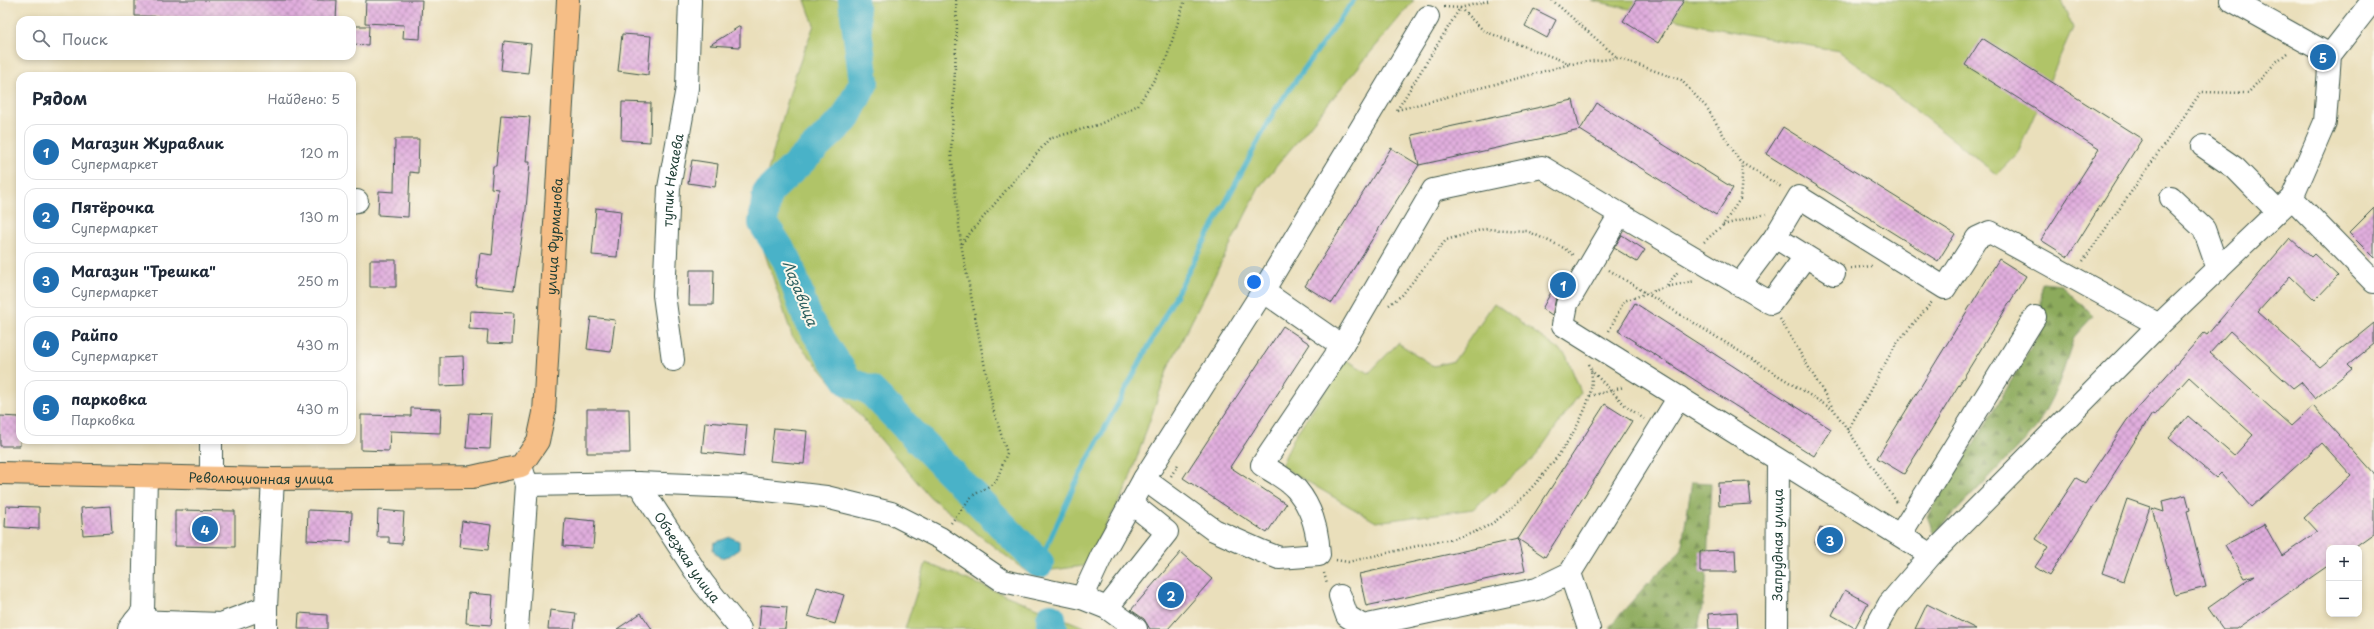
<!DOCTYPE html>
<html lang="ru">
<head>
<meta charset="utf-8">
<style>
  body { margin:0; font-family:"Playpen Sans",sans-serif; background:#f6f6f7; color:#1f2937 }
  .controls { position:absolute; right:12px; bottom:12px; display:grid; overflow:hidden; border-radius:8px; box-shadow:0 2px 6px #0003 }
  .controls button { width:36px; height:36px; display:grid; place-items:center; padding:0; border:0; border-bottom:1px solid #e0e1e3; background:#fff; color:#1f2937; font:20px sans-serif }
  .you { position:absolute; left:1254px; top:282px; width:14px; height:14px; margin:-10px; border:3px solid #fff; border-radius:50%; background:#1a73e8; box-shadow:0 0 0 6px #1a73e833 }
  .badge { display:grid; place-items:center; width:26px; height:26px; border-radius:50%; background:#1f6fb2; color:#fff; font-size:13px; font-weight:700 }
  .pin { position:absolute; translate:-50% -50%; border:2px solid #fff; box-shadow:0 1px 4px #0006 }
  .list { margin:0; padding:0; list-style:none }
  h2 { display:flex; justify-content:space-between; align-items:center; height:52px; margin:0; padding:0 16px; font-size:17px }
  h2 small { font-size:13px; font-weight:400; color:#747a83 }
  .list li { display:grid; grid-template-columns:26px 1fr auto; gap:12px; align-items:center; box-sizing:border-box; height:56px; margin:0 8px 8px; padding:0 8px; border:1px solid #e0e1e3; border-radius:12px }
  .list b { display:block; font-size:15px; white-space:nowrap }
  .list p { margin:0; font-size:13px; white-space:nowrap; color:#747a83 }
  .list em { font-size:13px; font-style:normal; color:#747a83 }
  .icon { flex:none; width:22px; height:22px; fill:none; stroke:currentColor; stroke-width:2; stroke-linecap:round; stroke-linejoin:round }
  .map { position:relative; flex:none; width:2374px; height:629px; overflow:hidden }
  .search { position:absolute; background:#fff; box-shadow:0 2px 6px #0003; left:16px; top:16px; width:340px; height:44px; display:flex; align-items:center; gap:10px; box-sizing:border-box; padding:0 14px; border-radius:12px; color:#747a83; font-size:15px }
  .panel { position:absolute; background:#fff; box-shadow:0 2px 6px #0003; left:16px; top:72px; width:340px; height:372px; border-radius:12px }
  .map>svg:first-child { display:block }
  .green { fill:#b0c468; stroke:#68804e }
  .forest { fill:url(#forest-firs); stroke:#567448 }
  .water { fill:#49b2c8; stroke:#34787e }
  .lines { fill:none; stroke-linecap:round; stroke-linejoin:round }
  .stream { stroke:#49b2c8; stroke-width:5 }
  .river { stroke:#49b2c8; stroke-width:30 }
  .building { fill:url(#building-cross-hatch) }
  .minor-casing { stroke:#3d5548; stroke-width:24 }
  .major-casing { stroke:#3d5548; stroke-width:24 }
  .path { stroke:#3d5548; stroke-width:2.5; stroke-dasharray:1 3; stroke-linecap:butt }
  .minor { stroke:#fff; stroke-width:22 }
  .major { stroke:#f6be86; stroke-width:22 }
  .labels { text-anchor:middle; stroke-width:4; stroke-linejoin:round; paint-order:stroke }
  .street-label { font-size:13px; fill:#1f3d34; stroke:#fbf7ec }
  .water-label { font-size:14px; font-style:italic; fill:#2c6060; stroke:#fbf7ec }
</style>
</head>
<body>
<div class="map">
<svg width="2374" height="629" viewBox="0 0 2374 629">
  <defs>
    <pattern id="forest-firs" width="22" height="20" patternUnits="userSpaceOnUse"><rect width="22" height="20" fill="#8caa5c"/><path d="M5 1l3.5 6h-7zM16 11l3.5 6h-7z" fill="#728c4d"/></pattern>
    <pattern id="building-cross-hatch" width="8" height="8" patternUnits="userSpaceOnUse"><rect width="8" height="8" fill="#e1aede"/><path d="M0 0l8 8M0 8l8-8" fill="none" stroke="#b68fb5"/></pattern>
  </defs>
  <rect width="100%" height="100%" fill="#fbf7ec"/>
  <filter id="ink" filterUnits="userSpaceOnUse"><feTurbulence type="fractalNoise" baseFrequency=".025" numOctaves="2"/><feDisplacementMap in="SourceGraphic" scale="8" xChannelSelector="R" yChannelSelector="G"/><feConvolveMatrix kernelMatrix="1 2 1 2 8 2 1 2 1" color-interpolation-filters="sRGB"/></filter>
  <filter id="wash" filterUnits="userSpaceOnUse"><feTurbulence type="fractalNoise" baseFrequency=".012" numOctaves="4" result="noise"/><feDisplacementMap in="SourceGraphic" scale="16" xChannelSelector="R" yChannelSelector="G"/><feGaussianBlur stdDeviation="0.9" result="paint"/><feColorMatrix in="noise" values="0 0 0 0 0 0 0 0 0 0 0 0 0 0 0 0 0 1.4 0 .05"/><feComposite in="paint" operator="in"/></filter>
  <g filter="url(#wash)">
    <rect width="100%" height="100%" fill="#eadfbb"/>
    <path class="green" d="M805 0H1414L1260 186 1168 368 1126 489 1084 566 1028 573 930 497 792 336 754 220 794 78 814 25Z
      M1591 0H2061L2073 28 2017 154 1997 174 1839 51 1703 26Z
      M1494 303 1566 355 1581 392 1534 458 1473 509 1376 522 1281 466 1294 437 1346 360 1369 373 1398 343 1434 366 1454 361Z
      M926 563 1089 629H905Z"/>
    <path class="forest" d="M2042 283 2062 285 2093 316 2074 337 2058 386 2035 430 1934 534 1927 516 1977 439 2044 325 2041 306Z
      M1692 482 1711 483 1706 584 1698 629H1610V626L1648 583 1681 551Z"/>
    <path class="water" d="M730 537 739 541V549L729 556 720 558 713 550 714 543Z"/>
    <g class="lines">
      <path class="stream" d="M1039 563 1076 482 1276 108 1354 0"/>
      <path class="river" d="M853 0 864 82 845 119 767 193 763 223 787 260 808 320 849 382 870 390 1039 563
        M1051 618 1053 629"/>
    </g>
    <g id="blocks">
      <path class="building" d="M135 0H337L336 20H203L185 19V17L135 16Z
        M366 0H422L420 39 403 38 404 25 365 23Z
        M1636 0H1684L1658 43 1623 21Z
        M1534 9 1556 20 1547 38 1525 26Z
        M352 26H369L368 45 352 44Z
        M740 26V47L710 45Z
        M622 34 651 36 648 75 618 71Z
        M1982 38 2142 139 2068 257 2041 240 2099 149 1965 65Z
        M504 41 531 44 528 73 501 70Z
        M1573 100 1580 130 1419 165 1412 135Z
        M622 102 651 103 650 142 621 140Z
        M1597 103 1733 188 1716 215 1580 130Z
        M501 115 530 117 526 162H530L526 209 514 290 476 286 480 253 492 255 498 189 491 188 493 166H496Z
        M1783 127 1955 234 1938 261 1766 154Z
        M395 139H419L418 173 410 172 408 217 378 215 379 191 394 192Z
        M1391 148 1419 165 1332 303 1305 286Z
        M692 160 718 164 715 187 688 183Z
        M596 208 621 211 617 257 592 255Z
        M2374 208V258L2349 233Z
        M1622 235 1645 250 1637 262 1614 248Z
        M2290 238 2311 257 2314 254 2338 276 2315 300 2290 276 2258 312 2320 367 2374 323V344L2348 365 2352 369 2315 399 2301 382 2293 388 2230 331 2210 353 2291 426 2313 406 2374 474V533L2353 548H2329V565L2237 629H2223L2208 608 2255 575 2244 578 2225 545 2264 524 2282 556 2317 532 2304 518 2351 475 2322 443 2251 507 2221 473 2216 478 2169 438 2188 416 2234 456 2253 435 2189 377 2155 415 2152 414 2049 576 2035 567 2048 547 2036 539 2076 478 2085 483 2127 420 2204 333 2207 335Z
        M1999 259 2026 276 1904 474 1877 458Z
        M370 260H396V287H370Z
        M690 270H714L713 305H689Z
        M1562 272 1569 276 1556 298 1552 316 1542 309Z
        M1635 303 1831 429 1814 456 1618 331Z
        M470 311 514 313 512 344 487 343 488 330 469 329Z
        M591 317 615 320 611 352 587 349Z
        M1283 326 1310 344 1230 467 1286 504 1267 533 1183 478Z
        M463 356 464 385 440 386V357Z
        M1605 404 1632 421 1545 557 1518 539Z
        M411 408 441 409 440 433 390 431 389 451 361 450V415L411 416Z
        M587 409H629L630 453H587Z
        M469 413 492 414 490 449 466 448Z
        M0 416 19 417 20 446H0Z
        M705 422 747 425 744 456 702 452Z
        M774 428 807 431 804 464 770 461Z
        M1749 482 1751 504 1719 506 1718 483Z
        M2186 495 2190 510 2187 511 2206 587 2175 595 2152 508 2164 512 2162 501Z
        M2127 499 2150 507 2124 581 2102 573Z
        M6 506 39 507V529L5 527Z
        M110 506 112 533 83 535 81 508Z
        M175 510 235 511V547L175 546Z
        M308 510 352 512 351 542 307 540Z
        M378 510 404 512 402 544 389 543V537H377Z
        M565 518 595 521 593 548 563 546Z
        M462 521 491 525 488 550 459 547Z
        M1820 528 1845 537 1839 552 1815 543Z
        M1518 539 1525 571 1366 606 1359 574Z
        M1735 550 1736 572H1700V551Z
        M1181 552 1212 579 1168 629H1150L1144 619 1131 610Z
        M817 587 844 595 835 624 808 616Z
        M1845 590 1868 603 1855 628 1832 615Z
        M468 593 493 595 491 625 466 623Z
        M1927 604 1976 629H1915Z
        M761 605 787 607 785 629H759Z
        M550 610 576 613 574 629H548Z
        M1737 612 1738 629H1709L1708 614Z
        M299 613 327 615V629H298Z
        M641 613 652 629H617Z"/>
    </g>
  </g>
  <g filter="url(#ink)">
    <use href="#blocks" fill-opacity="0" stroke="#3d5548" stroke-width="1"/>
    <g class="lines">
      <g class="minor-casing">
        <g id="minor">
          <path d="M2231 0 2330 55"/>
          <path d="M2203 146 2235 168 2277 211"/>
          <path d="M2171 198 2204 229 2218 269"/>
          <path d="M2292 198 2374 282"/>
          <path d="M352 202 357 201"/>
          <path d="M1620 214 1771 303 1805 257"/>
          <path d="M1775 237 1834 274"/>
          <path d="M1739 285 1775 237 1799 197 1945 288 1977 238 1990 232 2159 325"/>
          <path d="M1263 291 1342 346 1433 190 1542 167 1620 214 1567 304 1563 325 1931 555"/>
          <path id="s1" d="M673 360 664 295 669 188 687 88 690 0"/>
          <path d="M211 440V478"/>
          <path d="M521 466 527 485 638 483 741 487 826 497 891 513 940 538 1003 581 1082 598 1107 608 1136 629"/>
          <path d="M1144 479 1214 530 1261 551 1279 558 1319 555C1318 533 1312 508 1297 490 1289 480 1273 472 1262 465L1342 346"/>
          <path id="s2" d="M638 483 703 583 740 629"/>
          <path d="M1900 535 2035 317"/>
          <path d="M1570 573 1589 629"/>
          <path d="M1340 596 1347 616 1363 626 1537 589 1570 573 1679 397"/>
          <path d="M1082 598 1102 555 1144 479 1263 291 1428 17"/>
          <path d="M1107 608 1167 532 1131 503"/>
          <path d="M135 621 221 624 266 607 273 479"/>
          <path d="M129 629 143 611 146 477"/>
          <path d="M266 629V607"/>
          <path d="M517 629 527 485"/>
          <path id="s3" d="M1777 629 1778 461"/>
          <path d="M1875 629 1889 604 1931 555 2159 325 2292 198 2325 122 2330 55 2373 0"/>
        </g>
      </g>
      <g class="major-casing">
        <g id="major">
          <path id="s4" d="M0 473 273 479 472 477 521 466 538 441 544 413 568 0"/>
        </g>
      </g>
      <path class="path" d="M956 0 957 27 951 152 961 244
        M1552 0 1618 58
        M1444 7 1460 8 1491 0
        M1397 110 1460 8 1484 31 1571 64 1618 58 1681 80 1707 108 1740 162 1783 188
        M1397 110 1571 64
        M1723 225 1766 214
        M1704 242 1723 225 1740 199 1743 165
        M2083 261 2201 92 2248 93 2275 63 2287 53
        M1851 268 1872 266
        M1609 270 1832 409
        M1667 286 1679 270
        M1389 305 1402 295 1446 240 1484 229 1527 231 1564 248 1574 256
        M1780 319 1834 410 1898 504
        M1609 331 1624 301 1666 287 1695 281
        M1591 370 1625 405 1644 419
        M1590 396 1624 387
        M1848 430 1896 344 1932 302
        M1171 476 1179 463
        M951 523 972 496 996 482 1007 453 993 409 961 244 1049 139 1100 124 1138 105 1165 63 1185 0
        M1336 560 1348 562C1377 555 1405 549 1434 542 1446 540 1461 538 1472 533 1479 530 1487 527 1494 522 1528 499 1608 408 1589 364
        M1324 573 1327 583"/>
      <use href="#minor" class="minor"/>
      <use href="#major" class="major"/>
    </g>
  </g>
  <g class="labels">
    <g class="street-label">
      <text dy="5" stroke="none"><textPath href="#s1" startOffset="181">тупик Нехаева</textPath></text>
      <text dy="5" stroke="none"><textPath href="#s4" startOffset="758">улица Фурманова</textPath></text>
      <text dy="5" stroke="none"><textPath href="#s4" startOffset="261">Революционная улица</textPath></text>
      <text dy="5" stroke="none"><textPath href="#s3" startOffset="84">Запрудная улица</textPath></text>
      <text dy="5" stroke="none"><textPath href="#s2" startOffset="89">Объезжая улица</textPath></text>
    </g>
    <g class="water-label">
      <text transform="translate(800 293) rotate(68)" y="5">Лазавица</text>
    </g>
  </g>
</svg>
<div class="controls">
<button>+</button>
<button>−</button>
</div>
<div class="you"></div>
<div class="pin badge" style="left:1563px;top:285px">1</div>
<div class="pin badge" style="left:1171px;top:595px">2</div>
<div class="pin badge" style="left:1830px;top:540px">3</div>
<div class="pin badge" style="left:205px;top:529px">4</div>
<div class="pin badge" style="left:2323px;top:57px">5</div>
<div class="search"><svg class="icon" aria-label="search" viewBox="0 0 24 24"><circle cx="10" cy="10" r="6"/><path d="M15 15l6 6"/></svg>Поиск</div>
<section class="panel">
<h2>Рядом<small>Найдено: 5</small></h2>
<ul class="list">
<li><span class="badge">1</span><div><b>Магазин Журавлик</b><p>Супермаркет</p></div><em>120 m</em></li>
<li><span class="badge">2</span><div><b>Пятёрочка</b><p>Супермаркет</p></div><em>130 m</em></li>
<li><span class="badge">3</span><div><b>Магазин &quot;Трешка&quot;</b><p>Супермаркет</p></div><em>250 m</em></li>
<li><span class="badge">4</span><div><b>Райпо</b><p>Супермаркет</p></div><em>430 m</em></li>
<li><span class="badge">5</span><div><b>парковка</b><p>Парковка</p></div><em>430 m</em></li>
</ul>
</section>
</div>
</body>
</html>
